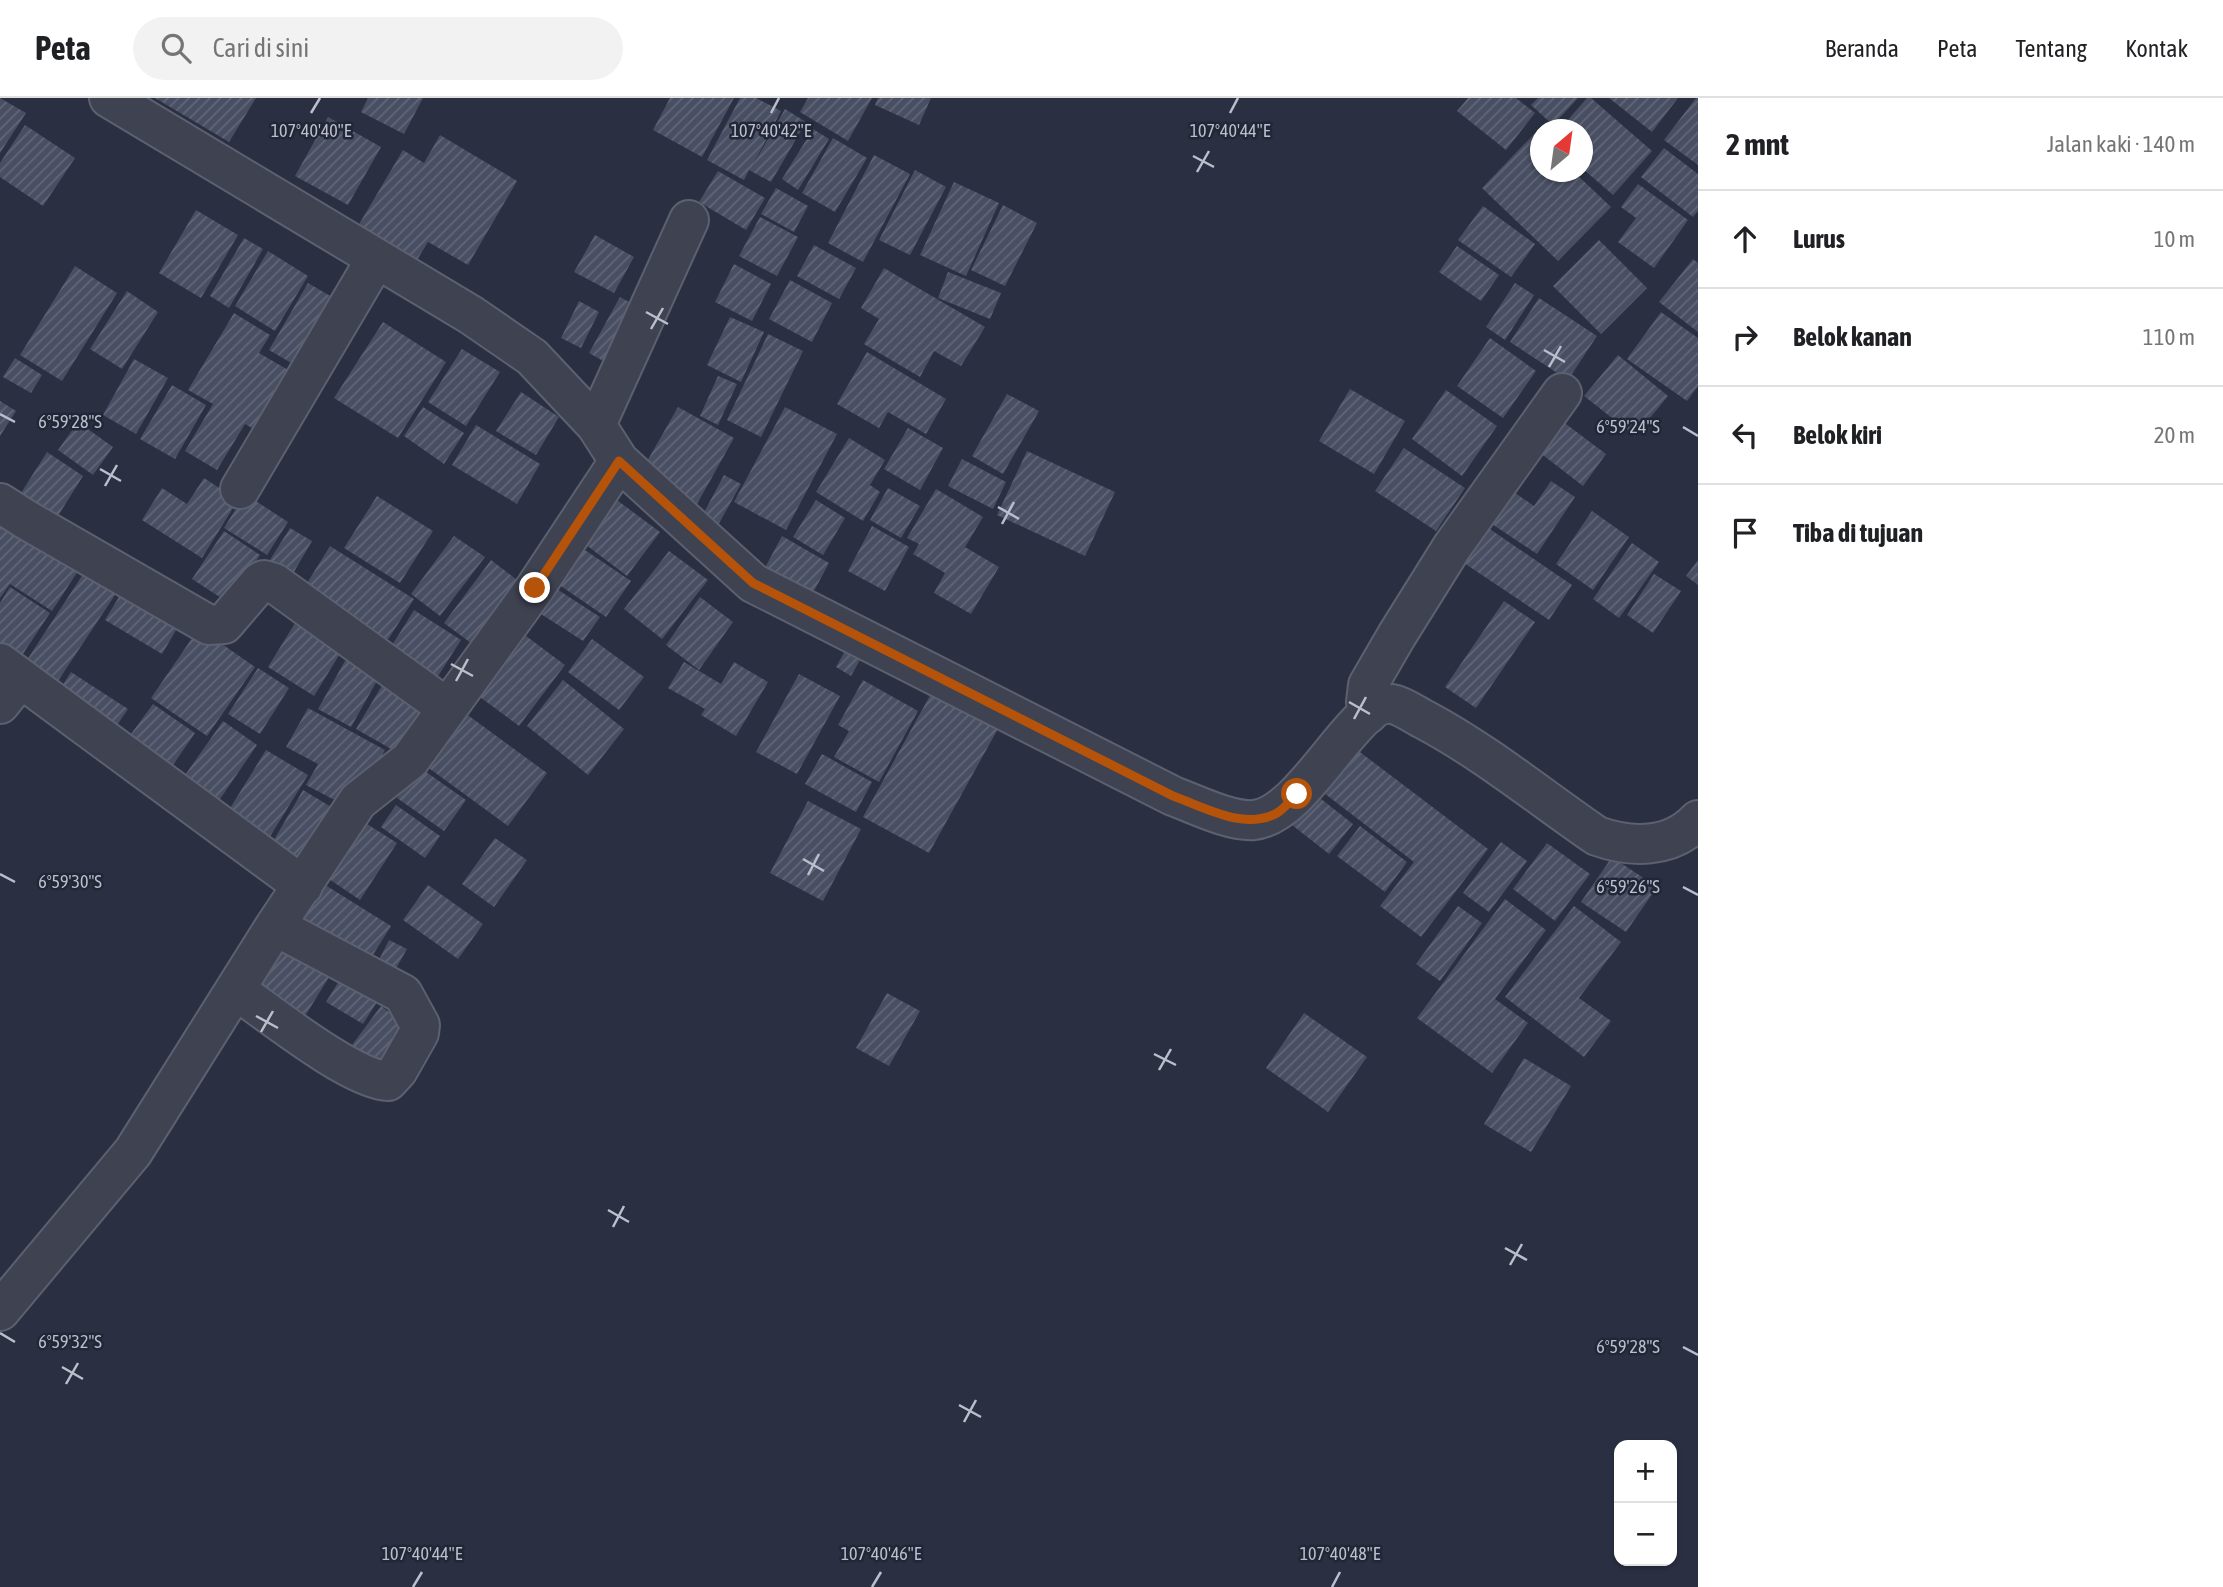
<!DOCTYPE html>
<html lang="id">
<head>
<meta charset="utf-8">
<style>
  body { margin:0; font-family:"Asap Condensed",sans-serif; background:#f2f2f2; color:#202124 }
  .controls { position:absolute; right:21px; bottom:21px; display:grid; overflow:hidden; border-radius:14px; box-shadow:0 2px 5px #0004 }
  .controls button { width:63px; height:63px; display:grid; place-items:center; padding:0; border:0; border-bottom:2px solid #e0e0e0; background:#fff; color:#202124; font:35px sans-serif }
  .compass { position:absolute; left:1530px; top:21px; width:63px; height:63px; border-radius:50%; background:#fff; box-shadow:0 2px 5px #0004; rotate:29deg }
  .stop { position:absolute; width:21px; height:21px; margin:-16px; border:5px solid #b45309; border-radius:50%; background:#fff }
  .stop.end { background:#b45309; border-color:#fff; box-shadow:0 2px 7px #0008 }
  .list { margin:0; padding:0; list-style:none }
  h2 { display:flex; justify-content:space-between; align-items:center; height:91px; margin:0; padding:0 28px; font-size:30px }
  h2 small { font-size:23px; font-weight:400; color:#757577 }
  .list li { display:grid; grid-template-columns:46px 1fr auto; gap:21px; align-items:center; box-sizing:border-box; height:98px; padding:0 28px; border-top:2px solid #e0e0e0 }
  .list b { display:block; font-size:26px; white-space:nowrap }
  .list em { font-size:23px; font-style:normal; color:#757577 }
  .icon { flex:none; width:38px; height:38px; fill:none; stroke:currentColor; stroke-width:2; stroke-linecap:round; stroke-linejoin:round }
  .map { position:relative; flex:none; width:1698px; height:1489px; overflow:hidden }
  header { display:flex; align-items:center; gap:42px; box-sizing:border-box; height:98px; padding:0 35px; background:#fff; border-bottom:2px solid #e0e0e0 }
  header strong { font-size:33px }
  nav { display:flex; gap:38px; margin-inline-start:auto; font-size:24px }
  .search { width:490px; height:63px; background:#f2f2f2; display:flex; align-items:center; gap:18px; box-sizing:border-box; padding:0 24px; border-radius:38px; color:#757577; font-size:26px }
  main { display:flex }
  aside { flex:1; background:#fff }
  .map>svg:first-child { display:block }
  .building { fill:url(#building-hatch) }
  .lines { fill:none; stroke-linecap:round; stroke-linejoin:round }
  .minor-casing { stroke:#5c606f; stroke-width:42 }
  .tertiary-casing { stroke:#5c606f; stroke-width:42 }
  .minor { stroke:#3e4251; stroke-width:38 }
  .tertiary { stroke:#3e4251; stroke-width:38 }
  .route { stroke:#b45309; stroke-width:9 }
  .ticks { fill:none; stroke:#bbbecb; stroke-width:2.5 }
  .ticks-label { font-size:18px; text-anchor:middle; fill:#bbbecb; stroke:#222737; stroke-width:5; stroke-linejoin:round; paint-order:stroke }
</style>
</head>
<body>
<header>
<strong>Peta</strong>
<div class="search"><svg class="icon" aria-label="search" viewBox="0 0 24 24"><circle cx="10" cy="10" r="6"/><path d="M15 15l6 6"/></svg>Cari di sini</div>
<nav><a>Beranda</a><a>Peta</a><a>Tentang</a><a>Kontak</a></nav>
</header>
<main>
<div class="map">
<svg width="1698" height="1489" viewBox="0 0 1698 1489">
  <defs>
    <pattern id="building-hatch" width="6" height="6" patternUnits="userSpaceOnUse" patternTransform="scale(1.75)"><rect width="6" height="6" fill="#494f63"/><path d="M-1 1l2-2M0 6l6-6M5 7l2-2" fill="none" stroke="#616778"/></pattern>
  </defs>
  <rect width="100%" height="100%" fill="#2a3042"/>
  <path class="building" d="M0 0 26 15 0 55Z
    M155 0H256L229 44Z
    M368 0H423L404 36 361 14Z
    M670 0H734L702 59 653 32Z
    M740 0H756L781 13 752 69 785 11 806 24 771 84 749 72 744 82 707 62Z
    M808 0H872L848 43 800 14Z
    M878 0H931L919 27 875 7Z
    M1468 0H1516L1535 15 1506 52 1457 13Z
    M1538 0H1578L1553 27 1531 7Z
    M1587 0H1591L1652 53 1613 97 1582 70V32H1559Z
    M1609 0H1678L1652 34Z
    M1696 0H1698V67L1664 42Z
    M328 19 381 49 348 107 295 78Z
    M25 27 75 60 43 108 0 79V65Z
    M813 31 829 41 798 92 782 81Z
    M1535 35 1540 41V74H1574L1611 109 1558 163 1482 90Z
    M440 37 517 83 468 167 428 144 417 162 358 128 403 52 424 65Z
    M833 40 867 60 835 114 802 95Z
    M1664 50 1698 76V113L1693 119 1641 79Z
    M874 57 910 76 863 164 828 145Z
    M915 72 946 89 910 157 879 142Z
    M718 73 765 100 746 132 699 104Z
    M954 84 999 105 966 178 920 157Z
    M1638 86 1688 122 1654 170 1618 144 1636 120 1621 109Z
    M776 90 808 108 794 134 761 116Z
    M1003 107 1037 125 1005 188 971 172Z
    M1483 108 1535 146 1511 179 1458 142Z
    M196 112 238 137 201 200 159 175Z
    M760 119 798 139 777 178 739 158Z
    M595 137 634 159 614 195 574 174Z
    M244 140 263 151 229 210 210 198Z
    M1599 142 1647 190 1601 236 1553 188Z
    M814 147 856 170 839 201 797 178Z
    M1457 148 1499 177 1481 203 1439 174Z
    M268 153 308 178 275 233 235 208Z
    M1693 161 1698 165V234L1659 204Z
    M734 166 771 186 752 223 715 204Z
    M75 168 117 195 62 283 20 257Z
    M884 170 985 229 961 268 934 253 920 279 864 246 879 221 861 210Z
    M948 174 1001 195 990 221 938 200Z
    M790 182 832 205 812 244 769 221Z
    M308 185 344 206 305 273 269 252Z
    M1515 185 1534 197 1505 242 1486 229Z
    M127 193 158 214 122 271 90 251Z
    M620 199 642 211 612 268 589 255Z
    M1539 200 1597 238 1568 282 1510 244Z
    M579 203 599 214 581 250 561 240Z
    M1661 214 1698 240V288L1687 303 1627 261Z
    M234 215 270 237 259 255 290 273 254 331 245 326 217 372 185 353 213 306 188 292Z
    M730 219 764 234 741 284 707 267Z
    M383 224 446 264 398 340 334 300Z
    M768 236 803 253 761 339 727 322Z
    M1490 240 1536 273 1503 320 1457 288Z
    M462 251 500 274 466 328 428 304Z
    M867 254 946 301 926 336 888 314 879 330 837 306Z
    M1618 257 1668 298 1635 338 1584 298Z
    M15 260 42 277 31 295 3 279Z
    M134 261 168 280 136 336 103 317Z
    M718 278 737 286 718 327 700 318Z
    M172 287 206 307 175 361 140 341Z
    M1350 291 1405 323 1374 376 1319 343Z
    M1446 292 1497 328 1462 378 1412 341Z
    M521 294 559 319 536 357 496 333Z
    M1007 296 1039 313 1003 376 972 358Z
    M0 303 16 313 0 338Z
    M423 309 464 335 444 366 404 338Z
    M678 309 734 340 697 406 641 374Z
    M785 309 837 336 786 432 734 404Z
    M1558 320 1606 356 1583 388 1535 351Z
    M78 324 113 349 93 377 58 352Z
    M476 327 540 366 517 406 452 367Z
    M908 330 943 350 920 392 884 371Z
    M849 340 885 362 870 387 880 394 863 423 816 394Z
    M1404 350 1465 390 1436 433 1375 393Z
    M1027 353 1115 394 1085 458 997 417Z
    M47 354 83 378 51 429 14 406Z
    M962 361 1006 384 993 411 948 388Z
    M724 377 741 386 717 429 701 420Z
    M204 380 238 402 202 460 142 422 162 390 187 406Z
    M1551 383 1575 399 1537 456 1486 422 1508 390 1534 408Z
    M888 390 920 408 901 440 870 422Z
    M936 391 983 419 965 449 999 469 971 516 934 495 945 475 913 456 919 446 907 440Z
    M245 396 288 424 267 457 224 430Z
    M610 397 660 434 627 478 577 440Z
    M377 398 433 433 400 485 344 450Z
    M816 402 845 420 823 457 793 439Z
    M1592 413 1629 439 1593 492 1556 466Z
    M0 424 82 467 52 513 10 486 0 500Z
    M1481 425 1572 487 1549 522 1458 461Z
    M872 428 909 449 885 493 848 473Z
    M290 430 312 443 291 479 268 465Z
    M224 433 260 457 229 505 192 481Z
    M454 438 485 459 440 518 411 496Z
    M782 438 829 465 808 504 761 477Z
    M1632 445 1659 464 1619 520 1593 501Z
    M330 448 414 501 382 551 299 498Z
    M579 448 631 483 606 519 555 484Z
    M669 453 708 482 662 541 624 511Z
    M491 462 529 491 483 554 444 525Z
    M1698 462V487L1686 478Z
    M89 467 121 488 52 592 21 571Z
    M1654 476 1681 493 1653 535 1627 517Z
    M546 484 600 519 583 543 530 509Z
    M10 489 50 515 15 568 0 557V505Z
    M125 489 182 522 162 556 105 522Z
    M700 499 733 524 699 572 666 547Z
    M1504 503 1535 524 1476 610 1445 589Z
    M414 512 461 542 433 586 386 557Z
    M300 517 346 546 314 598 268 569Z
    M199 530 255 569 207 638 151 600Z
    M526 538 565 567 519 628 469 591 492 559 504 568Z
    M592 541 644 579 619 612 568 574Z
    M850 544 865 553 851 578 836 569Z
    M350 554 383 572 351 629 318 611Z
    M684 564 721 586 734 564 768 584 736 638 701 617 705 611 668 590Z
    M258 570 289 590 260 636 228 616Z
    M71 574 128 611 111 636 55 599Z
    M799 576 840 598 797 676 756 654Z
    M387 579 430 605 400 656 356 631Z
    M563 582 624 631 588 677 527 628Z
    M863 582 918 613 879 684 834 659 849 633 838 627Z
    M933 592 999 629 929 755 863 719Z
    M153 606 195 635 166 677 123 647Z
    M308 610 385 652 363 692 344 707 306 687 318 666 286 649Z
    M465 615 547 675 508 728 426 668Z
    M223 623 257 647 218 704 183 680Z
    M1352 648 1488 751 1421 839 1380 808 1414 764 1320 692Z
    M266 652 308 677 266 745 224 720Z
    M822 656 872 684 856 714 805 686Z
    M419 669 466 702 444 733 397 700Z
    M303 692 338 713 303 773 268 752Z
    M1316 697 1353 726 1329 756 1292 727Z
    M808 703 861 731 823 803 770 775Z
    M396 707 440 738 425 760 381 729Z
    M356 719 397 745 360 802 320 775Z
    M1360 728 1407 764 1385 794 1337 758Z
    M495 740 527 762 494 809 462 786Z
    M1501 744 1527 763 1489 814 1463 795Z
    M1547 745 1590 776 1555 823 1513 791Z
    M1612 759 1657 789 1626 834 1581 804Z
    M314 780 391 828 366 868 289 821Z
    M428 787 483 826 458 861 403 822Z
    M1505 801 1546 832 1495 901 1528 925 1492 975 1417 920Z
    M1458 808 1482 825 1440 883 1416 866Z
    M1574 808 1621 844 1579 900 1611 923 1584 959 1505 899Z
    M276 835 334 871 302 923 244 887Z
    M389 842 407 851 394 874 377 866Z
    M347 870 384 893 363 926 326 904Z
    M887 895 920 913 889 968 856 950Z
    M381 908 413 932 384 970 352 947Z
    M1304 915 1367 959 1328 1014 1266 970Z
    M1524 960 1571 988 1531 1054 1484 1026Z"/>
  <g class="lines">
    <g class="minor-casing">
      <path id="minor" d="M596 327 689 122
        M240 391 376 161
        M0 405 25 421 209 527 224 526 260 484 264 482 274 485 447 610
        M0 565 303 788
        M0 606 20 581
        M1368 616 1366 604 1368 587 1397 537 1452 449 1562 295
        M236 892C269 915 351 981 388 983L398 972 419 935 420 927 403 896 275 828
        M0 1213 133 1054 275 828 358 703 410 662 535 490 619 363"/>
    </g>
    <g class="tertiary-casing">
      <path id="tertiary" d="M109 0 471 217 532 259 596 327 619 363 753 485 1173 698C1195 706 1230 724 1254 722 1305 717 1355 600 1392 606 1403 608 1415 617 1425 622 1485 654 1540 699 1597 738 1631 750 1671 751 1698 722"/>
    </g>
    <use href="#minor" class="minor"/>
    <use href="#tertiary" class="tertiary"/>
  </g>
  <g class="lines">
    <path class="route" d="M535 490 619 363 753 485 1173 698C1204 709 1244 733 1277 715 1284 711 1291 702 1297 696"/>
  </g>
  <path class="ticks" d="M311 15 320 0M771 15 779 0M1230 15 1238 0M1193 58 1214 69M1197 74 1209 53M646 214 668 226M651 231 663 210M1544 252 1565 264M1549 269 1561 248M0 316 15 324M1683 329 1698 338M100 371 121 383M105 388 117 367M998 409 1019 421M1002 426 1014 404M451 566 473 578M456 583 468 561M1349 604 1370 616M1354 621 1366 599M803 761 824 773M0 776 15 784M808 777 819 756M1683 789 1698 797M256 918 278 930M261 934 273 913M1154 956 1176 967M1159 972 1171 951M608 1112 629 1124M613 1129 624 1108M1505 1150 1527 1162M1510 1167 1522 1146M0 1235 15 1244M1683 1249 1698 1257M62 1269 83 1281M66 1286 78 1265M959 1307 981 1319M964 1324 976 1302M413 1489 422 1474M872 1489 881 1474M1332 1489 1340 1474"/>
  <g class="ticks-label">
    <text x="311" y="39">107°40'40"E</text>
    <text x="771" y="39">107°40'42"E</text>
    <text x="1230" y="39">107°40'44"E</text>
    <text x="70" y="330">6°59'28"S</text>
    <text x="1628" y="335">6°59'24"S</text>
    <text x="70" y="790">6°59'30"S</text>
    <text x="1628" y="795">6°59'26"S</text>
    <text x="70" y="1250">6°59'32"S</text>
    <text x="1628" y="1255">6°59'28"S</text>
    <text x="422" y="1462">107°40'44"E</text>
    <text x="881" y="1462">107°40'46"E</text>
    <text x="1340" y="1462">107°40'48"E</text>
  </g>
</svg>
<div class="controls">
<button>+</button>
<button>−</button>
</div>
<svg class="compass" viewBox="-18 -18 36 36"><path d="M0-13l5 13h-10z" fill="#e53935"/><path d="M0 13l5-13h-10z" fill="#757577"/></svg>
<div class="stop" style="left:1297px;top:696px"></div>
<div class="stop end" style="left:535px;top:490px"></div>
</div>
<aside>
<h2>2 mnt<small>Jalan kaki · 140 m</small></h2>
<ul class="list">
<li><svg class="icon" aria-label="ahead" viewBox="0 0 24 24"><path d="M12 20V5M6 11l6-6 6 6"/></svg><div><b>Lurus</b></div><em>10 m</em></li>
<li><svg class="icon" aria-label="right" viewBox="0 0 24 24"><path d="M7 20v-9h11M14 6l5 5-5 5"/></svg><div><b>Belok kanan</b></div><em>110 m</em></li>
<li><svg class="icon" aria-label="left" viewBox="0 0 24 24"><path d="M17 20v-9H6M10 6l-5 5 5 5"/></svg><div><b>Belok kiri</b></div><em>20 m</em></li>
<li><svg class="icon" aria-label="arrive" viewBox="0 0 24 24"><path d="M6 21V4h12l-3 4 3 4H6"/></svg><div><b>Tiba di tujuan</b></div></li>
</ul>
</aside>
</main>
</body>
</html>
